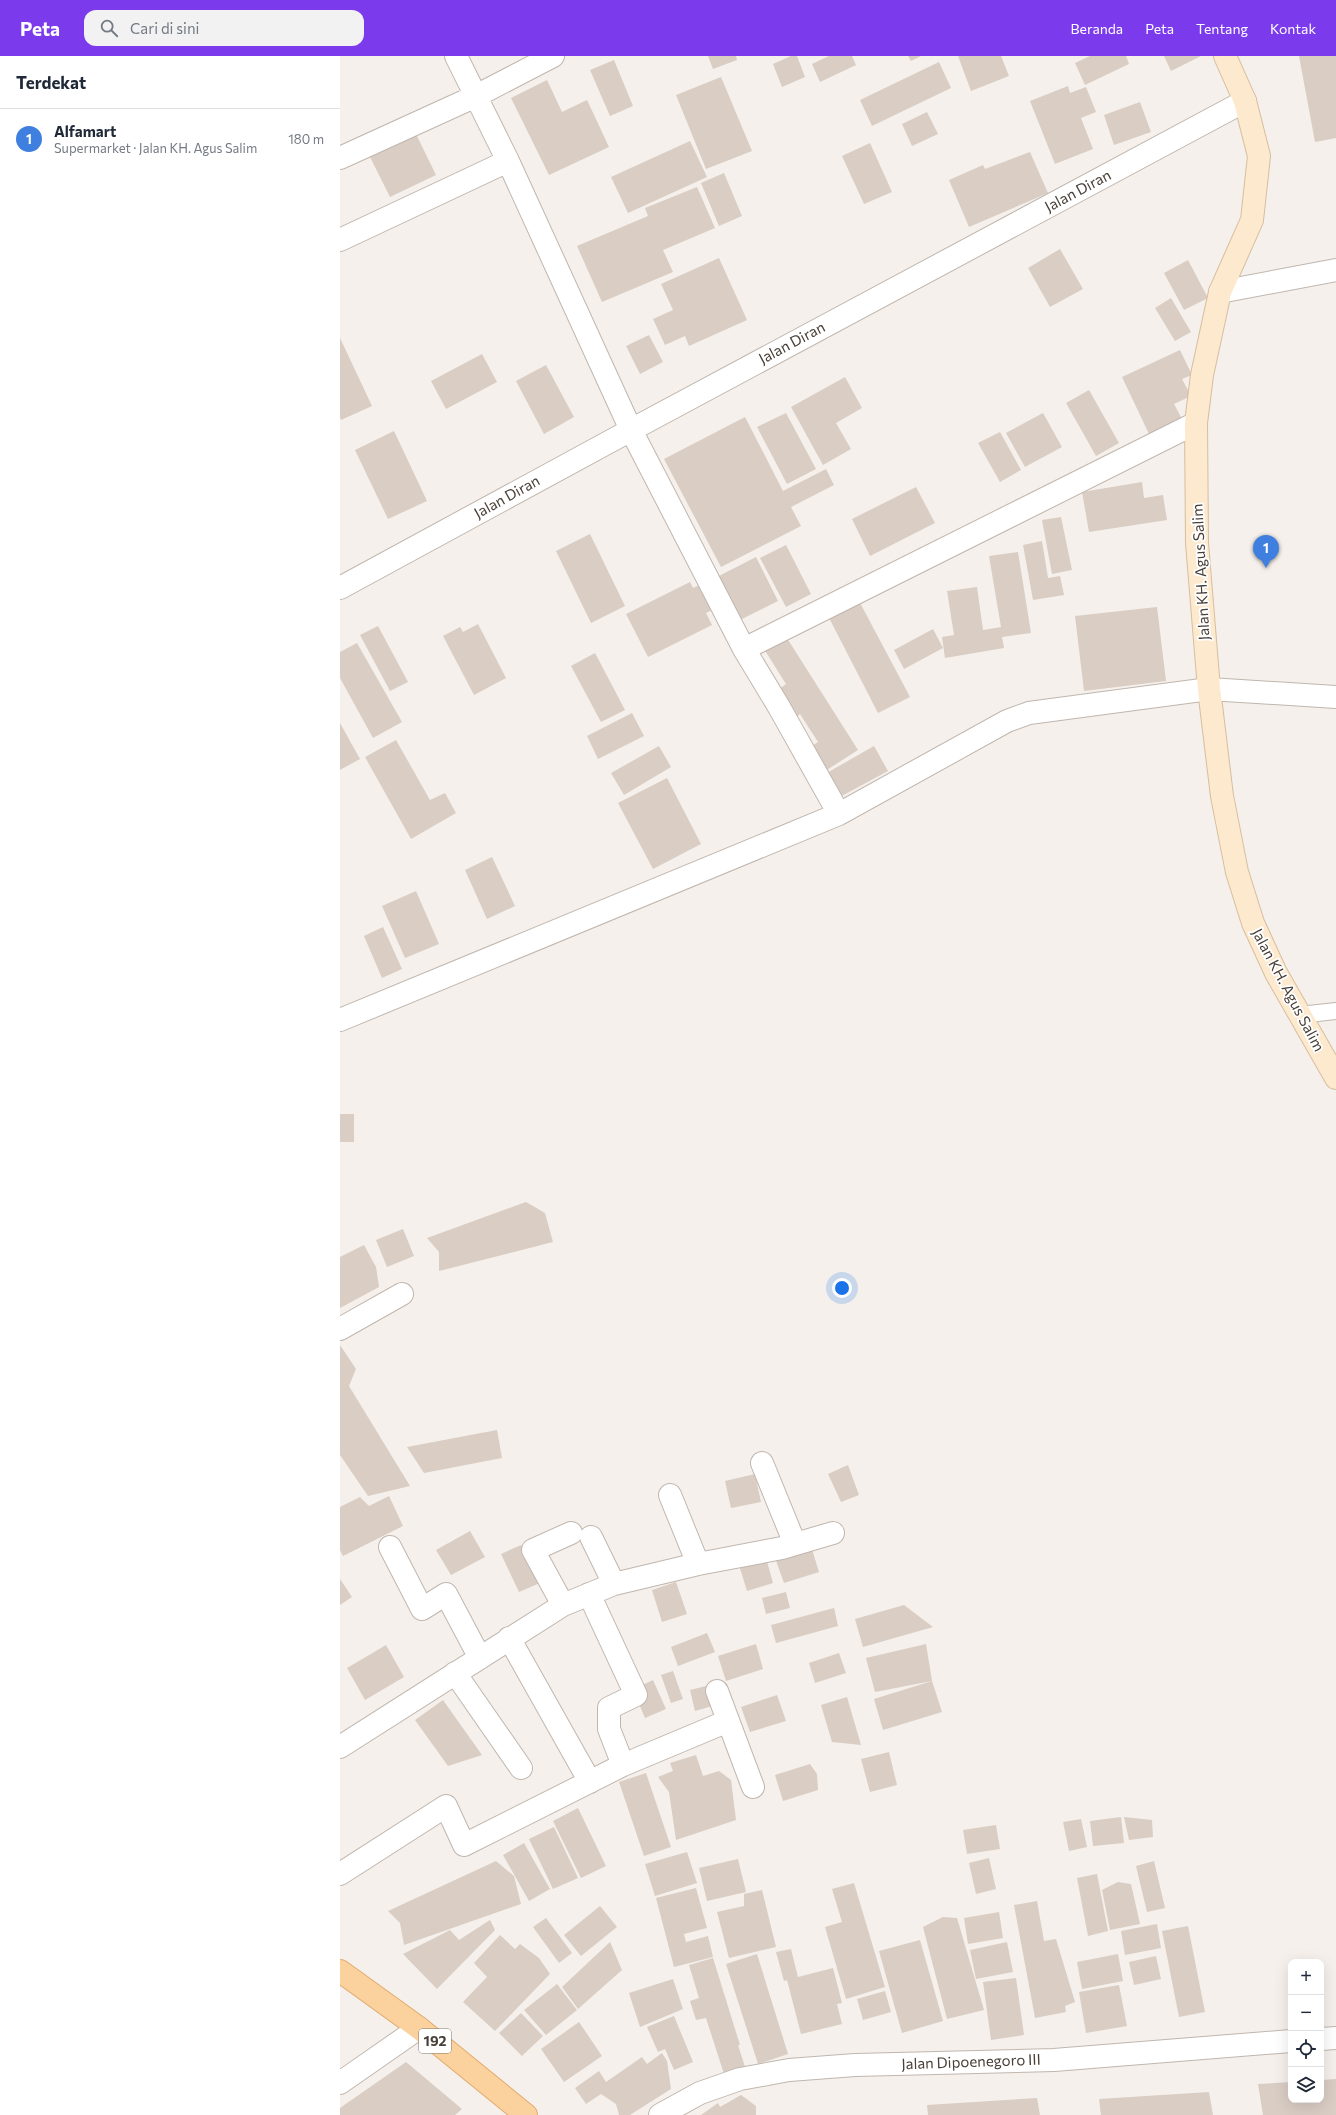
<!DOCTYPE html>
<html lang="id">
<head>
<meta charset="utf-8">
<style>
  body { margin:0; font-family:Commissioner,sans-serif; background:#f2f2f3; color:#1f2937 }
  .controls { position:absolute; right:12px; bottom:12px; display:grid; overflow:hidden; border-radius:8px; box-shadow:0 4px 16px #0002 }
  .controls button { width:36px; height:36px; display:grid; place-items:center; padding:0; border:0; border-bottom:1px solid #e0e1e3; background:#fff; color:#1f2937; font:20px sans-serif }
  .you { position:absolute; left:502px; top:1232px; width:14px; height:14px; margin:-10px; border:3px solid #fff; border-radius:50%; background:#1a73e8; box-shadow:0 0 0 6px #1a73e833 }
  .badge { display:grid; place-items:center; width:26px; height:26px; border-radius:50%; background:#7c3aed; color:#fff; font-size:13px; font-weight:700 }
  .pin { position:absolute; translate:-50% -33px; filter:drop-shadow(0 1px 2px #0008) }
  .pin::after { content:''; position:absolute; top:21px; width:14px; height:12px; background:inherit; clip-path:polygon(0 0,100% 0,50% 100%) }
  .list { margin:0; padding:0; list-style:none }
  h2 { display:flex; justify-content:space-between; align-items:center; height:52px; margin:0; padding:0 16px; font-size:17px }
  h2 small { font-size:13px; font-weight:400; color:#747a83 }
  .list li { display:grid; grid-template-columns:26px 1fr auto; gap:12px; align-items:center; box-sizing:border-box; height:60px; padding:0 16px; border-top:1px solid #e0e1e3 }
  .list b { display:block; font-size:15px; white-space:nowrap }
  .list p { margin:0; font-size:13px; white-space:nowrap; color:#747a83 }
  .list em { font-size:13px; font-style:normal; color:#747a83 }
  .icon { flex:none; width:22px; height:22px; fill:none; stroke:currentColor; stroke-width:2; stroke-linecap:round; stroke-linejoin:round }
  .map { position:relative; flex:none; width:996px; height:2059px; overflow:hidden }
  header { display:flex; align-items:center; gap:24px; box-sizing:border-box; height:56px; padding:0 20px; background:#7c3aed; color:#fff }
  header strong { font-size:19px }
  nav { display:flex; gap:22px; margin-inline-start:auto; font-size:14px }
  .search { width:280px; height:36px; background:#f2f2f3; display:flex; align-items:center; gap:10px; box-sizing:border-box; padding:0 14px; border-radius:12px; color:#747a83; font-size:15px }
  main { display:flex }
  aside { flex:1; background:#fff }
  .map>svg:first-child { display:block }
  .building { fill:#d9cdc4 }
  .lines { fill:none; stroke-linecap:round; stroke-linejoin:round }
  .lane-casing { stroke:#c0b6ae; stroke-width:18 }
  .street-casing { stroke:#c0b6ae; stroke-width:24 }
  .secondary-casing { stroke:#d6be9f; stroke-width:24 }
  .primary-casing { stroke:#e1ab6d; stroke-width:24 }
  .lane { stroke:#fff; stroke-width:16 }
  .street { stroke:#fff; stroke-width:22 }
  .secondary { stroke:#fde9cd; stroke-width:22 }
  .primary { stroke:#fbd19e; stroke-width:22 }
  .labels { text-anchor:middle; stroke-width:3.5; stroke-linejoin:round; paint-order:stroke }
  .shield { fill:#fff; stroke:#807974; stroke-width:1 }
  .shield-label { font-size:14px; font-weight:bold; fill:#494039 }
  .street-label { font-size:15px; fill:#494039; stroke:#fff }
</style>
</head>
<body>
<header>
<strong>Peta</strong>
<div class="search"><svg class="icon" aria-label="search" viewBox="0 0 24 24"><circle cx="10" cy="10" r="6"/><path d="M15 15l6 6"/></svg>Cari di sini</div>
<nav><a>Beranda</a><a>Peta</a><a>Tentang</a><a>Kontak</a></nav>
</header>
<main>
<aside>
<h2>Terdekat<small></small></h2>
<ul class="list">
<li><span class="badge" style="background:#3f7fe0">1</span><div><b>Alfamart</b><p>Supermarket · Jalan KH. Agus Salim</p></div><em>180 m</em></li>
</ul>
</aside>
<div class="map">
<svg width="996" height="2059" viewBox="0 0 996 2059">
  <rect width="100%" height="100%" fill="#f5f0eb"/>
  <path class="building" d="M368 0H396L397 4 373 13Z
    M451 0H457L465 21 442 31 433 8Z
    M489 0H512L516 9 480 26 472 8Z
    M568 0H581L571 5Z
    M618 0H661L669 20 631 35Z
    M750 0H786L789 8 745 29 735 7Z
    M824 0H861L831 15Z
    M959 0H996V82L975 86Z
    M274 4 293 50 270 60 250 14Z
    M599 6 611 32 532 70 520 44Z
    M381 21 412 95 366 113 336 39Z
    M207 24 222 56 247 44 269 91 209 119 171 42Z
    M728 30 730 37 746 31 756 56 741 62 753 93 715 108 690 45Z
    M800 46 811 76 774 89 764 59Z
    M587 56 598 78 572 90 562 68Z
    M75 76 96 119 50 141 29 99Z
    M350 85 367 121 288 157 271 121Z
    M530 87 552 136 524 148 502 100Z
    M690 96 708 137 629 171 609 124 643 109 645 113Z
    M384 117 402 160 379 170 361 127Z
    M357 131 375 172 323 194 333 216 262 246 237 190 308 160 305 152Z
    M720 193 743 233 710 251 688 212Z
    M379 202 407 264 349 290 345 280 325 289 313 263 333 254 321 228Z
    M848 204 868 242 844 254 824 217Z
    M831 242 851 276 835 285 815 252Z
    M309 279 323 306 300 318 286 290Z
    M0 282 32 350 1 364 0 361Z
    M840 294 852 319 842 323 851 340 834 348 842 363 809 378 782 321Z
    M142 298 157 326 106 353 91 325Z
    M206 309 234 361 204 378 176 325Z
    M505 321 522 352 496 367 511 393 483 409 451 351Z
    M749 334 779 387 756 400 726 347Z
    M446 357 476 413 447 428 417 371Z
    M703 357 722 391 685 411 666 377Z
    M405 361 443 435 486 413 494 429 451 451 461 470 381 511 324 403Z
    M54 375 87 445 48 463 15 394Z
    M660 376 681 414 660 426 638 387Z
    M802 426 804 442 823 439 827 464 749 476 742 436Z
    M576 431 595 467 530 500 512 463Z
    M721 461 732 514 712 518 702 464Z
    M250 478 285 550 251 567 216 495Z
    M702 485 708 522 720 520 724 539 693 544 683 489Z
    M446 489 471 538 446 551 420 502Z
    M678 496 691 577 662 581 664 592 605 602 602 581 614 579 607 535 637 531 643 574 661 571 649 500Z
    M416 501 438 545 400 564 377 521Z
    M350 526 353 532 364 527 377 552 366 557 372 569 308 601 286 558Z
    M518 543 570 641 538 657 487 558Z
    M817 551 826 625 744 635 735 560Z
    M138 568 166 622 134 639 103 580 120 571 123 576Z
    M38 570 68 626 50 635 20 579Z
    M593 573 603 592 564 613 554 594Z
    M445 579 518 694 482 717 467 693 478 686 460 658 454 663 435 636 446 628 424 593Z
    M17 587 62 666 33 682 0 622V596Z
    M255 597 285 654 261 666 231 610Z
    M292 657 304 680 258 703 247 680Z
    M0 667 20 703 0 714Z
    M56 684 90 744 105 737 116 757 71 783 25 701Z
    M319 690 331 711 284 739 271 717Z
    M534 690 548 715 498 742 485 718Z
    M327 722 361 788 313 813 278 747Z
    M152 801 175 850 147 863 125 814Z
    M76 835 99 888 65 902 42 850Z
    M43 871 62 913 42 922 24 880Z
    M0 1058H14V1086H0Z
    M186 1146 205 1157 213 1186 99 1215V1196L87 1182Z
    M63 1173 74 1200 47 1211 36 1184Z
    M24 1189 36 1211 39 1231 0 1252V1201Z
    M0 1289 16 1313 9 1330 70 1430 28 1440 0 1399Z
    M157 1374 162 1402 84 1417 67 1391Z
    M508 1409 519 1439 501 1446 488 1418Z
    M415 1418 421 1446 391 1452 385 1425Z
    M49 1440 63 1470 3 1500 0 1494V1451L20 1441 29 1450Z
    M130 1475 145 1501 111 1519 96 1494Z
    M181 1489 200 1527 179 1536 161 1498Z
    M471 1490 479 1516 444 1527 435 1502Z
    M426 1502 433 1527 407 1535 399 1509Z
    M0 1523 12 1541 0 1549Z
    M336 1526 347 1558 322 1566 312 1534Z
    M446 1536 450 1552 426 1558 422 1542Z
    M564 1549 593 1571 523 1591 515 1563Z
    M494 1552 498 1570 436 1587 431 1569Z
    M367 1577 375 1596 338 1610 331 1591Z
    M416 1588 423 1613 386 1625 378 1600Z
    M586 1588 592 1625 602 1656 543 1674 534 1643 592 1625 535 1636 526 1602Z
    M46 1589 64 1621 25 1644 7 1612Z
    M499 1597 506 1617 475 1627 469 1607Z
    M333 1615 343 1643 331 1647 321 1619Z
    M313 1624 326 1653 305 1662 297 1643 298 1631Z
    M370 1629 376 1649 355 1655 350 1634Z
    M437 1639 446 1665 410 1676 401 1651Z
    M507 1641 521 1689 492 1686 481 1649Z
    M103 1644 142 1699 108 1710 75 1664Z
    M549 1696 557 1729 530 1736 521 1703Z
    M356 1699 363 1720 379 1715 391 1724 396 1764 336 1784 329 1736 318 1721 333 1715 330 1707Z
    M470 1708 477 1718 478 1734 443 1745 435 1719Z
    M306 1717 331 1791 304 1800 279 1726Z
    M238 1752 266 1810 241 1822 213 1765Z
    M781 1761 784 1787 753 1790 750 1765Z
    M784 1761 812 1764 813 1781 789 1784Z
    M741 1763 747 1791 729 1795 723 1766Z
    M656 1769 660 1793 627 1798 623 1774Z
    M214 1771 238 1822 213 1833 189 1783Z
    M184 1787 210 1833 189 1845 163 1799Z
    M347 1796 357 1827 315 1840 305 1808Z
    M649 1802 656 1833 636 1838 629 1807Z
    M398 1803 406 1836 367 1845 359 1812Z
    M156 1805 174 1820 181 1848 64 1889 60 1867 48 1855Z
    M814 1805 825 1852 807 1856 796 1810Z
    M757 1818 768 1875 748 1880 737 1822Z
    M778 1826 791 1828 800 1868 770 1874 762 1834Z
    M514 1827 545 1931 506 1943 485 1871 502 1866 492 1833Z
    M356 1832 367 1872 344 1878 346 1886 368 1880 373 1901 334 1911 316 1842Z
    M422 1834 436 1891 389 1902 377 1856 404 1850V1838Z
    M697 1845 704 1885 716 1883 735 1946 725 1950 726 1956 695 1962 674 1849Z
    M260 1850 277 1871 241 1900 224 1879Z
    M659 1856 663 1882 628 1888 624 1862Z
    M603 1861 617 1862 644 1954 607 1963 583 1871Z
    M206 1862 232 1897 219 1907 193 1871Z
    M150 1864 155 1874 97 1933 63 1898 110 1874 119 1884Z
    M817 1868 821 1892 785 1899 781 1875Z
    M848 1870 865 1956 839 1961 822 1875Z
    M160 1879 175 1893 180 1888 199 1902 210 1918 155 1975 123 1946 147 1921 134 1907Z
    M580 1884 603 1965 562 1977 539 1895Z
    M270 1886 282 1914 238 1953 222 1931Z
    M667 1886 673 1916 636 1923 630 1894Z
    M451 1893 458 1921 493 1912 502 1947 497 1948 502 1968 461 1978 447 1924 444 1925 436 1896Z
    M417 1898 448 1998 418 2008 386 1908Z
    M778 1898 783 1925 742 1933 737 1906Z
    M816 1900 821 1923 794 1929 789 1906Z
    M373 1902 400 1989H398L405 2011 384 2018 366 1962 356 1964 350 1945 359 1942 349 1909Z
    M676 1922 684 1979 651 1984 643 1926Z
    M333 1923 343 1953 300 1971 289 1937Z
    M217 1928 237 1954 206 1979 184 1954Z
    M779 1929 787 1970 746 1977 739 1936Z
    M545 1935 551 1956 523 1964 517 1943Z
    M181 1957 203 1980 182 2000 159 1977Z
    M334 1960 353 2006 334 2014 325 1993 318 1996 307 1971Z
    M239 1966 262 2000 224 2026 201 1993Z
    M322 1997 327 2005 331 2033 290 2059H279L276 2048 261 2038 246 2048 235 2032 259 2015 266 2026 302 2001 307 2008Z
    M66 2006 122 2053 115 2059H0V2052Z
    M996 2023V2059H923L918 2028 951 2026V2044H981V2024Z
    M869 2036 873 2059H761L759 2043Z
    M401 2039 416 2050V2059H361L378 2047 380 2051Z
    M697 2042 700 2059H588L587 2049Z"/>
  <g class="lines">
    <g class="lane-casing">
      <path id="lane" d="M960 959 996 955"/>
    </g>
    <g class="street-casing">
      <path id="street" d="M116 0 168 105 291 374 404 593 439 651 499 758
        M0 102 136 40 213 0
        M0 184 168 105
        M880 236 996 214
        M0 532 291 374 905 45
        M404 593 856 367
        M0 964 499 758 667 665 689 657 869 633 996 641
        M0 1273 62 1238
        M422 1407 455 1488
        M330 1439 358 1508
        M251 1481 274 1528
        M50 1491 82 1553 106 1538 140 1602
        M223 1549 193 1494 231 1477
        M169 1582 250 1726
        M115 1617 181 1712
        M377 1635 413 1731
        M0 1691 223 1549 274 1528 358 1508 442 1492 493 1477
        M283 1709 388 1665
        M0 1818 106 1750 124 1789 283 1709 269 1673V1652L296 1639 249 1538
        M981 1983 996 1982
        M0 2027 79 1972
        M320 2059 360 2037 400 2023 449 2014 515 2009 714 2004 951 1985"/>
    </g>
    <g class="secondary-casing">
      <path id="secondary" d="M885 0 905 45 919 100 912 164 880 236 862 319 856 367 857 487 869 633 882 740 897 816 913 867 936 917 996 1022"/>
    </g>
    <g class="primary-casing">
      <path id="primary" d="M0 1915 79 1972 186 2059"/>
    </g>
    <use href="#lane" class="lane"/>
    <use href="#street" class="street"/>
    <use href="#secondary" class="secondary"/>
    <use href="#primary" class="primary"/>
  </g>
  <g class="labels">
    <rect class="shield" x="79" y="1973" width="32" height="24" rx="3"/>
    <g class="shield-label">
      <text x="95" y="1990">192</text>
    </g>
    <g class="street-label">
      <text transform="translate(738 135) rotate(-28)" y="5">Jalan Diran</text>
      <text transform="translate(452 287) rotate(-28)" y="5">Jalan Diran</text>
      <text transform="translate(167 441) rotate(-29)" y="5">Jalan Diran</text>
      <text transform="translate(861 516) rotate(-93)" y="5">Jalan KH. Agus Salim</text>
      <text transform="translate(948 934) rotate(62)" y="5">Jalan KH. Agus Salim</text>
      <text transform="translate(631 2006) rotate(-2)" y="5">Jalan Dipoenegoro III</text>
    </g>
  </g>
</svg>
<div class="controls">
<button>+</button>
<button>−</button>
<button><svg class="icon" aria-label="locate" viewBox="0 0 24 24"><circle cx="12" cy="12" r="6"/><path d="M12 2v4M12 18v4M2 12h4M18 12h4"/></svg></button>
<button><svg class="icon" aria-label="layers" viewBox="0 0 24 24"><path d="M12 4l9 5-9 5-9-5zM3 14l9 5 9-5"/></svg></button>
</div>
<div class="you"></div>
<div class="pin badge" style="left:926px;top:512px;background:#3f7fe0">1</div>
</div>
</main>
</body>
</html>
